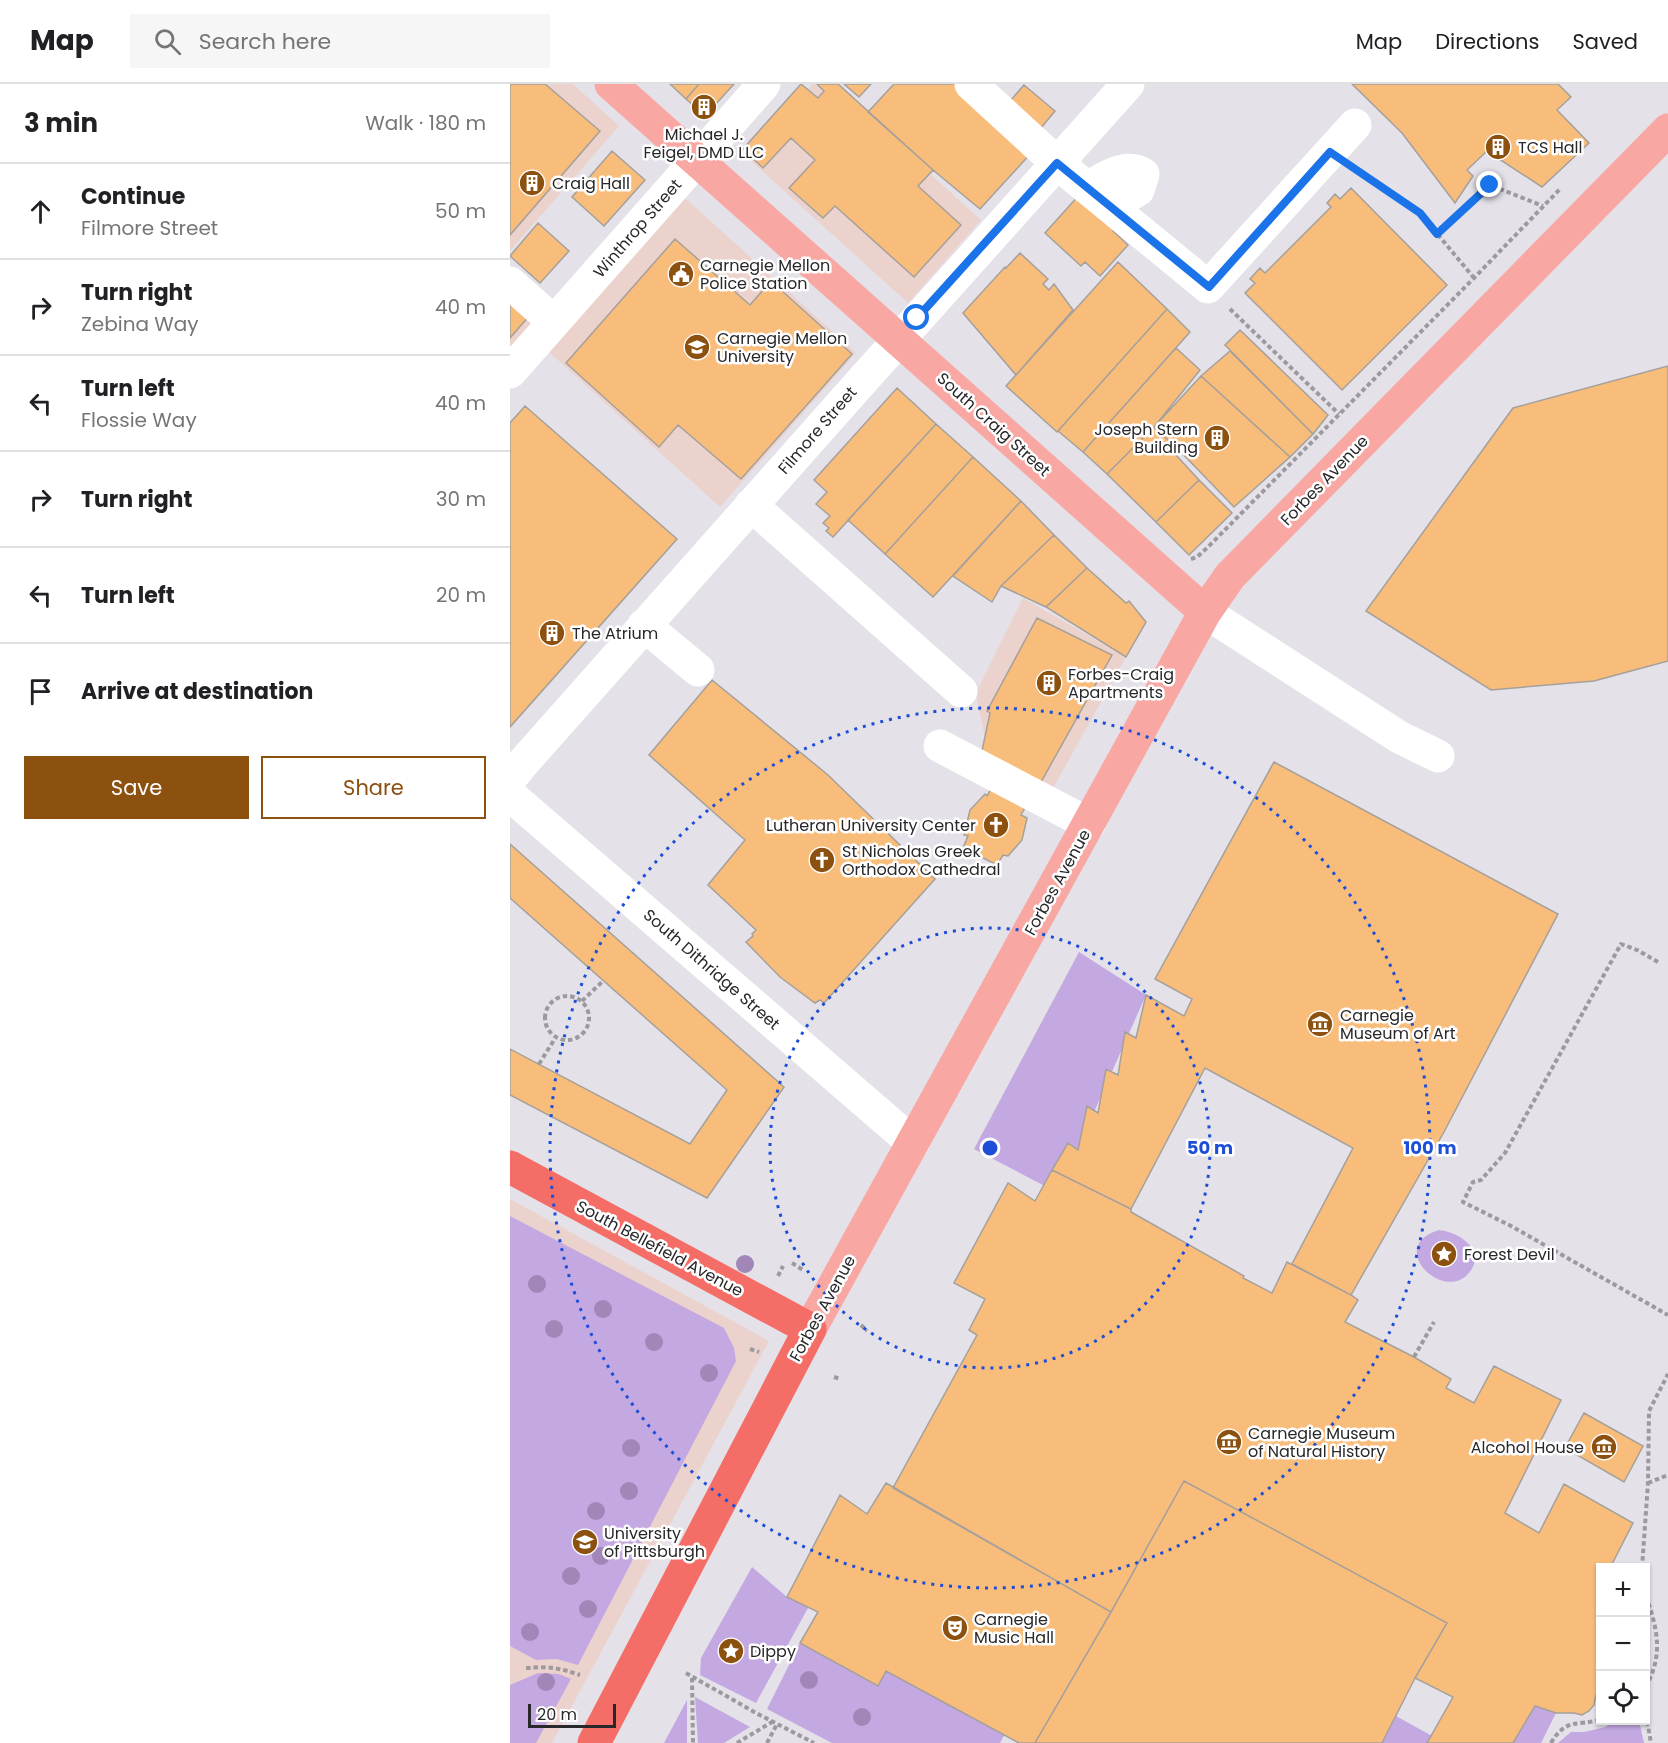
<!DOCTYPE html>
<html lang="en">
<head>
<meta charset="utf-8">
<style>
  body { margin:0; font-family:Poppins,sans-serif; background:#f6f6f6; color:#202124 }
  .controls { position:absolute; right:18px; bottom:18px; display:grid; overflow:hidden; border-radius:0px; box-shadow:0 2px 4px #0004 }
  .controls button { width:54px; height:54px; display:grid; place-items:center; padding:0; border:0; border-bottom:2px solid #e0e0e0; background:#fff; color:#202124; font:30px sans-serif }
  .scale { position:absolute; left:18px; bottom:15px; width:88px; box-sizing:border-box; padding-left:6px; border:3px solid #28272a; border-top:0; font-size:16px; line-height:21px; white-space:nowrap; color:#28272a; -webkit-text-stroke:4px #fff; paint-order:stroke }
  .stop { position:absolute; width:18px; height:18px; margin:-14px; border:4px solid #1a73e8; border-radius:50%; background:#fff }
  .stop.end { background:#1a73e8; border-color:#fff; box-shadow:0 2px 6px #0008 }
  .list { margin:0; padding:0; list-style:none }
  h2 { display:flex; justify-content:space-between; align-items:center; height:78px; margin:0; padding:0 24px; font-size:26px }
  h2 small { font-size:20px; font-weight:400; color:#757577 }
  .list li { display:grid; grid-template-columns:39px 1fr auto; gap:18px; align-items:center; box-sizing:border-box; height:96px; padding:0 24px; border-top:2px solid #e0e0e0 }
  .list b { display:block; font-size:22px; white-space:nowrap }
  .list p { margin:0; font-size:20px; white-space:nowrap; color:#757577 }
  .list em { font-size:20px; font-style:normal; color:#757577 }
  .actions { display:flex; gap:12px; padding:18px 24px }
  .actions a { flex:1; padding:14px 0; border:2px solid #8c500f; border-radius:0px; text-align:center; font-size:21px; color:#8c500f }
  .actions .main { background:#8c500f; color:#fff }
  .icon { flex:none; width:33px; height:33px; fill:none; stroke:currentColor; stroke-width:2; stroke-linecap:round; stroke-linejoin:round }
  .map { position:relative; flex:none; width:1158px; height:1659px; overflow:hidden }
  header { display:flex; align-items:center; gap:36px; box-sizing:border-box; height:84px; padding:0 30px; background:#fff; border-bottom:2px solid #e0e0e0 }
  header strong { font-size:28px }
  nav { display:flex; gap:33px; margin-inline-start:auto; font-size:21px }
  .search { width:420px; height:54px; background:#f6f6f6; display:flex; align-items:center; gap:15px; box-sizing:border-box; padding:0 21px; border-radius:0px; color:#757577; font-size:22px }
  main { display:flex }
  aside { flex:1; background:#fff }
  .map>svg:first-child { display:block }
  .education { fill:#ecd2cc }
  .green { fill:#c3a8e1 }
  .building { fill:#f9bd7b; stroke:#a5a09b; stroke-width:1.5 }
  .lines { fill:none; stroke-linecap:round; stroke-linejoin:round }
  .path { stroke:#9c9a9f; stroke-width:4; stroke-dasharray:4.5 3; stroke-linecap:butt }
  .minor { stroke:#fff; stroke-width:33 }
  .major { stroke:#f8a7a3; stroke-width:33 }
  .highway { stroke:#f46d66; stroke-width:33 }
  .tree { fill:#a186b8 }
  .route { stroke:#1a73e8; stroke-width:8 }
  .ring { fill:none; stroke:#1d4ed8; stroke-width:3; stroke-dasharray:3 6 }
  .labels { text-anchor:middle; stroke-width:5; stroke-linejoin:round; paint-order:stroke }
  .poi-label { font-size:16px; fill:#28272a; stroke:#fff; text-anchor:start }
  .street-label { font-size:16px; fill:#28272a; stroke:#fff }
  .centre { fill:#1d4ed8; stroke:#fff; stroke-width:3 }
  .ring-label { font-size:18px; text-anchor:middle; font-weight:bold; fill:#1d4ed8; stroke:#fff; stroke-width:5; stroke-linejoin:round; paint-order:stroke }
</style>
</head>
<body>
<header>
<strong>Map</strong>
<div class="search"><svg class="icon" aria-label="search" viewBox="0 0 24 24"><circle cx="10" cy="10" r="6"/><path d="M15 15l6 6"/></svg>Search here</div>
<nav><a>Map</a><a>Directions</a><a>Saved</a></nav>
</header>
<main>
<aside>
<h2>3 min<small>Walk · 180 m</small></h2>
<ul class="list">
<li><svg class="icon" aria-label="ahead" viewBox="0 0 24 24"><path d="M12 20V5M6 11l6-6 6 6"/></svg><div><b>Continue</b><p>Filmore Street</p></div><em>50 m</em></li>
<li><svg class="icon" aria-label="right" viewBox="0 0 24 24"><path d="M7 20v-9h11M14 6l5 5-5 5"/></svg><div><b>Turn right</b><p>Zebina Way</p></div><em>40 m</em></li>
<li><svg class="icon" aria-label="left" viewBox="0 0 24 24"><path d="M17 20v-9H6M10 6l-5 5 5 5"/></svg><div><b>Turn left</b><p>Flossie Way</p></div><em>40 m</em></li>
<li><svg class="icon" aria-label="right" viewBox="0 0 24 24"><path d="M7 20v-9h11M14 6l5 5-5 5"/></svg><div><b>Turn right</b></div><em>30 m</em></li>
<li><svg class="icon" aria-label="left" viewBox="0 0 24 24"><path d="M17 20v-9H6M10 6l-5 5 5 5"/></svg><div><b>Turn left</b></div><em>20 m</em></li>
<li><svg class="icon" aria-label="arrive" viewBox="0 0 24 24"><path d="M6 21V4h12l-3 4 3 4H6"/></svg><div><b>Arrive at destination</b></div></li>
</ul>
<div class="actions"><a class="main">Save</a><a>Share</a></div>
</aside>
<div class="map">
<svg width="1158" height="1659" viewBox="0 0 1158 1659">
  <rect width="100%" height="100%" fill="#e4e1e8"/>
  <path class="education" d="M0 0H63L109 42 0 167Z
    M303 0H321L471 136 398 219 238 74Z
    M163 103 346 269 210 423 28 258 0 288V208L39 244Z
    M513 514 616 573 537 715 480 680 466 609Z
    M0 1115 259 1257 42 1659H0Z"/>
  <path class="green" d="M569 868 636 911 548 1109 464 1065Z
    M0 1132 214 1244 224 1264 226 1277 68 1581 47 1575 26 1576 0 1562Z
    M929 1146C951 1148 979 1169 957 1191 931 1217 876 1162 929 1146Z
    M242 1483 277 1513 299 1522 246 1619 190 1591 191 1574Z
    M290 1559 367 1602 376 1587 495 1650 490 1659H322L257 1625Z
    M28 1589 49 1590 61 1595 26 1659H0V1601Z
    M185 1613 240 1643 214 1659H188Z
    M177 1616V1659H154Z
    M1025 1622 1046 1629 1031 1659H1003Z
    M886 1632 922 1652 917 1659H872Z
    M1106 1636 1129 1637 1134 1659H1048L1061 1648H1074L1083 1646 1095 1643Z"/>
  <path class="building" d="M0 0H35L90 47 0 151Z
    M160 0H189L176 15Z
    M189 0H224L195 32 176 15Z
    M291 0 308 14 314 7 307 0H328L423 86 408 102 451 141 404 193 325 122 313 134 279 104 305 76 281 54 253 84 233 65Z
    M334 0H361L349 13Z
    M384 0H447L522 68 470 125 423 86 358 28Z
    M842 0H1048L1061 13 1047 26 1079 59 1032 103 977 67 957 86 963 92 945 119 892 49Z
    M514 1 545 27 526 50 495 23Z
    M102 67 135 96 94 142 62 113Z
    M841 104 937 201 832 306 735 209 745 199 740 195 750 184 755 189 821 123 817 119 825 110 830 115Z
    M570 110 606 143 603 147 618 161 590 192 575 178 571 182 535 149Z
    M28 139 59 167 30 199 0 172Z
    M165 155 240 221 261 197 342 270 231 395 168 341 149 363 56 279Z
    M510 169 538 195 533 200 539 206 544 200 563 226 506 291 453 229 495 183 496 184Z
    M608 178 657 225 547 348 496 302Z
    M0 213 20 231 0 254Z
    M657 225 680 248 573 368 548 347Z
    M730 246 818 331 803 350 715 261Z
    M666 264 690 286 644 343 597 390 573 368Z
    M720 267 803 350 780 373 691 292Z
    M1158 282V577L1084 597 981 606 856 527 1003 324Z
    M691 292 780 373 724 423 667 364 644 343Z
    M387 304 426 340 323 453 316 447 319 444 313 439 320 432 306 420 317 408 304 396Z
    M15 322 167 455 0 643V339Z
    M426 340 463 373 375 470 338 436Z
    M644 343 667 364 664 369 689 396 646 438 597 390Z
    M463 373 511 417 423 513 375 470Z
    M689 396 722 429 679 471 646 438Z
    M511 417 544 451 491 502 482 518 443 492Z
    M544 451 577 484 536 523 491 502Z
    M577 484 616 519 619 517 636 538 616 573 536 523Z
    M527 534 602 571 526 707 469 681 480 629 477 627Z
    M202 596 318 691 425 795 314 919 310 916 305 919 270 893 236 858 243 852 242 850 246 846 198 801 235 756 139 671Z
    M764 678 1048 830 934 1048 841 1211 782 1180 843 1064 695 984 621 1125 542 1086 558 1059 568 1066 577 1022 588 1029 596 985 608 991 615 948 626 954 636 911 674 932 682 915 645 895Z
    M483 701 517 720 511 731 517 734 512 756 498 772 493 771 487 781 453 764 458 752 454 751 460 726 475 710 477 712Z
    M0 760 274 1003 197 1114 0 1011V965L180 1060 217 1006 0 814Z
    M542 1086 621 1125V1128L734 1192 733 1194 762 1209 777 1178 841 1211 848 1216 835 1238 904 1273 941 1295 936 1304 964 1319 984 1282 1051 1316 995 1429 1029 1449 1054 1400 1123 1439 1100 1484H1090V1501L1089 1505 1090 1507V1609L1086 1611 1084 1621 1079 1627 1072 1631 1064 1629H1046L1025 1622 1003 1659H917L943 1613 905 1594 937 1539 674 1397 601 1528 383 1404 467 1251 459 1246 475 1215 444 1199 498 1099 525 1117Z
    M1074 1329 1133 1362 1114 1398 1055 1364Z
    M674 1397 937 1539 905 1594 872 1659H525L601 1528Z
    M376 1399 601 1528 525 1659H509L376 1587 368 1602 290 1559 308 1528 277 1513 330 1411 357 1430Z"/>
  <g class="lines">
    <path class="path" d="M846 86 910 129 964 194
      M927 150 980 101 1033 122
      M720 225 829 330
      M681 475 687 473 698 463 964 194 1051 104
      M1148 878 1127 866 1111 860 995 1069 971 1096 963 1098 953 1118 1001 1142 1158 1231
      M35 934a22 22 0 1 1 44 0a22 22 0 1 1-44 0Z
      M72 917 93 897
      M29 980 46 953
      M282 1179 293 1186
      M268 1192 273 1182
      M351 1241 357 1247
      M240 1265 249 1268
      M904 1273 924 1238
      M324 1293 331 1295
      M1138 1399 1158 1391
      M1132 1484 1138 1399 1139 1327 1158 1290
      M1136 1512C1147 1543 1154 1571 1136 1602
      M16 1584C38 1582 50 1584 70 1591
      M176 1589 246 1629 304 1659
      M182 1594 183 1659
      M1136 1630 1141 1659
      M227 1659 262 1638
      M257 1659 267 1640
      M1041 1659C1056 1634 1066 1642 1090 1636"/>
    <path class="minor" d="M461 0 547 79 698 203 845 41
      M577 104C594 95 615 79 633 90L628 106 600 122
      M0 199 44 238
      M0 288 254 0
      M241 421 451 607
      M695 528 889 653 928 672
      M134 541 188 586
      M430 662 579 740
      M0 695 12 680C213 452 415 226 618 0
      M0 711 403 1059"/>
    <path class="major" d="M101 0 695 528
      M300 1245 695 528 720 492 1158 46"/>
    <path class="highway" d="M0 1083 300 1245 84 1659"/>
  </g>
  <g class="tree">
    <circle cx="235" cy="1180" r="9"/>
    <circle cx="27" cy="1200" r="9"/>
    <circle cx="93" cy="1225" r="9"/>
    <circle cx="44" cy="1245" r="9"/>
    <circle cx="144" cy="1258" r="9"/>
    <circle cx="199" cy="1289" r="9"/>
    <circle cx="121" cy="1364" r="9"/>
    <circle cx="119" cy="1407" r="9"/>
    <circle cx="86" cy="1427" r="9"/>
    <circle cx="91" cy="1472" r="9"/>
    <circle cx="61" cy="1492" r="9"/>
    <circle cx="78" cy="1525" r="9"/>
    <circle cx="20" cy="1548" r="9"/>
    <circle cx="299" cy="1596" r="9"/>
    <circle cx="36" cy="1598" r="9"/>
    <circle cx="352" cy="1633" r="9"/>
  </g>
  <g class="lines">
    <path class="route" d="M407 234 547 79 699 203 820 68 910 129 927 150 980 101"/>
  </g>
  <g class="ring">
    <circle cx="480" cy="1064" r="220"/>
    <circle cx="480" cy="1064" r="440"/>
  </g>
  <defs>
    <g id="building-disc" transform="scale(1.35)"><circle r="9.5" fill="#8c500f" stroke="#fff"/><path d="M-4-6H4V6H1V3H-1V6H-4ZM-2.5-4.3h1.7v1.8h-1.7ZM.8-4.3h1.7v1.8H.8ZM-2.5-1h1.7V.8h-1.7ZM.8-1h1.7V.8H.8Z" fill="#fff"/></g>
    <g id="civic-disc" transform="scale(1.35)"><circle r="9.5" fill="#8c500f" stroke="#fff"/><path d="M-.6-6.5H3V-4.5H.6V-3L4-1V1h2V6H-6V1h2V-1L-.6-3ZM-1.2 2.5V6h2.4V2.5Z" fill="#fff"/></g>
    <g id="university-disc" transform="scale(1.35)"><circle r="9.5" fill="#8c500f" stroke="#fff"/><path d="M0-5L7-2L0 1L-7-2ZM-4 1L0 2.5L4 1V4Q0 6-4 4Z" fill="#fff"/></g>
    <g id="church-disc" transform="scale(1.35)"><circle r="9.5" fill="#8c500f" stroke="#fff"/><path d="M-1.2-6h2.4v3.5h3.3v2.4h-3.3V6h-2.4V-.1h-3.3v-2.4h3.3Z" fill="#fff"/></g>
    <g id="museum-disc" transform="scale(1.35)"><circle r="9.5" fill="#8c500f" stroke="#fff"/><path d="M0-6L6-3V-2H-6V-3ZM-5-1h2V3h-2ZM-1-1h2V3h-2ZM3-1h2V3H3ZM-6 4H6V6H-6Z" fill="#fff"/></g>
    <g id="sight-disc" transform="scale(1.35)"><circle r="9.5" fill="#8c500f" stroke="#fff"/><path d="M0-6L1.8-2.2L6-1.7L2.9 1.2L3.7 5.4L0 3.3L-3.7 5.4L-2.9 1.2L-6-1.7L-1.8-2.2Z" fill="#fff"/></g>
    <g id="theatre-disc" transform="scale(1.35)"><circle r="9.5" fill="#8c500f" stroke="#fff"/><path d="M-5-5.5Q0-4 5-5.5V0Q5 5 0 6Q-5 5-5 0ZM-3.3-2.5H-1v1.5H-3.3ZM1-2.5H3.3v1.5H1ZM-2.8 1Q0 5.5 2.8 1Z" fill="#fff"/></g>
  </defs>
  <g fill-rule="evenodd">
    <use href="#building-disc" x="194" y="23"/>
    <use href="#building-disc" x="988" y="63"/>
    <use href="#building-disc" x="22" y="99"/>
    <use href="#civic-disc" x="171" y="190"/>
    <use href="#university-disc" x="187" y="263"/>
    <use href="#building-disc" x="707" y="354"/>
    <use href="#building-disc" x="42" y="549"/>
    <use href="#building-disc" x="539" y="599"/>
    <use href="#church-disc" x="486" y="741"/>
    <use href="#church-disc" x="312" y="776"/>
    <use href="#museum-disc" x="810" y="940"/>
    <use href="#sight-disc" x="934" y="1170"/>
    <use href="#museum-disc" x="719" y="1358"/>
    <use href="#museum-disc" x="1094" y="1363"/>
    <use href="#university-disc" x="75" y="1458"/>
    <use href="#theatre-disc" x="445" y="1544"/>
    <use href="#sight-disc" x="221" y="1567"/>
  </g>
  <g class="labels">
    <g class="poi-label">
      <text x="194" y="56" text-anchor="middle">Michael J.<tspan x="194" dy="18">Feigel, DMD LLC</tspan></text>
      <text x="1008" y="69">TCS Hall</text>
      <text x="42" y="105">Craig Hall</text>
      <text x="190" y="187">Carnegie Mellon<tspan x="190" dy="18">Police Station</tspan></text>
      <text x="207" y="260">Carnegie Mellon<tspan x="207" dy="18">University</tspan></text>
      <text x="688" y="351" text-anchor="end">Joseph Stern<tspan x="688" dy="18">Building</tspan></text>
      <text x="62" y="555">The Atrium</text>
      <text x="558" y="596">Forbes-Craig<tspan x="558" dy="18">Apartments</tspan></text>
      <text x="466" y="747" text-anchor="end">Lutheran University Center</text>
      <text x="332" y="773">St Nicholas Greek<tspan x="332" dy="18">Orthodox Cathedral</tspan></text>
      <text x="830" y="937">Carnegie<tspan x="830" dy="18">Museum of Art</tspan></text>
      <text x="954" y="1176">Forest Devil</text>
      <text x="738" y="1355">Carnegie Museum<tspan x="738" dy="18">of Natural History</tspan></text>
      <text x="1074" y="1369" text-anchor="end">Alcohol House</text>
      <text x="94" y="1455">University<tspan x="94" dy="18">of Pittsburgh</tspan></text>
      <text x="464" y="1541">Carnegie<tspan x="464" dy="18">Music Hall</tspan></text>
      <text x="240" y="1573">Dippy</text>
    </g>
    <g class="street-label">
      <text transform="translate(127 144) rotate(-49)" y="6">Winthrop Street</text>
      <text transform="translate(484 340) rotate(42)" y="6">South Craig Street</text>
      <text transform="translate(307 346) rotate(-49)" y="6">Filmore Street</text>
      <text transform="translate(814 396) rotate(-46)" y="6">Forbes Avenue</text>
      <text transform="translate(547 798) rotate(-61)" y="6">Forbes Avenue</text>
      <text transform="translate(202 885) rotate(41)" y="6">South Dithridge Street</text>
      <text transform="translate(150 1164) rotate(28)" y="6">South Bellefield Avenue</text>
      <text transform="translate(312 1224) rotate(-61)" y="6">Forbes Avenue</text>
    </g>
  </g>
  <circle cx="480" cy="1064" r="9" class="centre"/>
  <g class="ring-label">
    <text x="700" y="1070">50 m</text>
    <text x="920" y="1070">100 m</text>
  </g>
</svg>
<div class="controls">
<button>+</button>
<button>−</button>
<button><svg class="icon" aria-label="locate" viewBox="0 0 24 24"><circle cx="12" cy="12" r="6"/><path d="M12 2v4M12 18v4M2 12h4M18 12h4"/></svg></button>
</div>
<div class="scale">20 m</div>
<div class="stop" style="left:407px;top:234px"></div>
<div class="stop end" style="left:980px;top:101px"></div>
</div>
</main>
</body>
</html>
